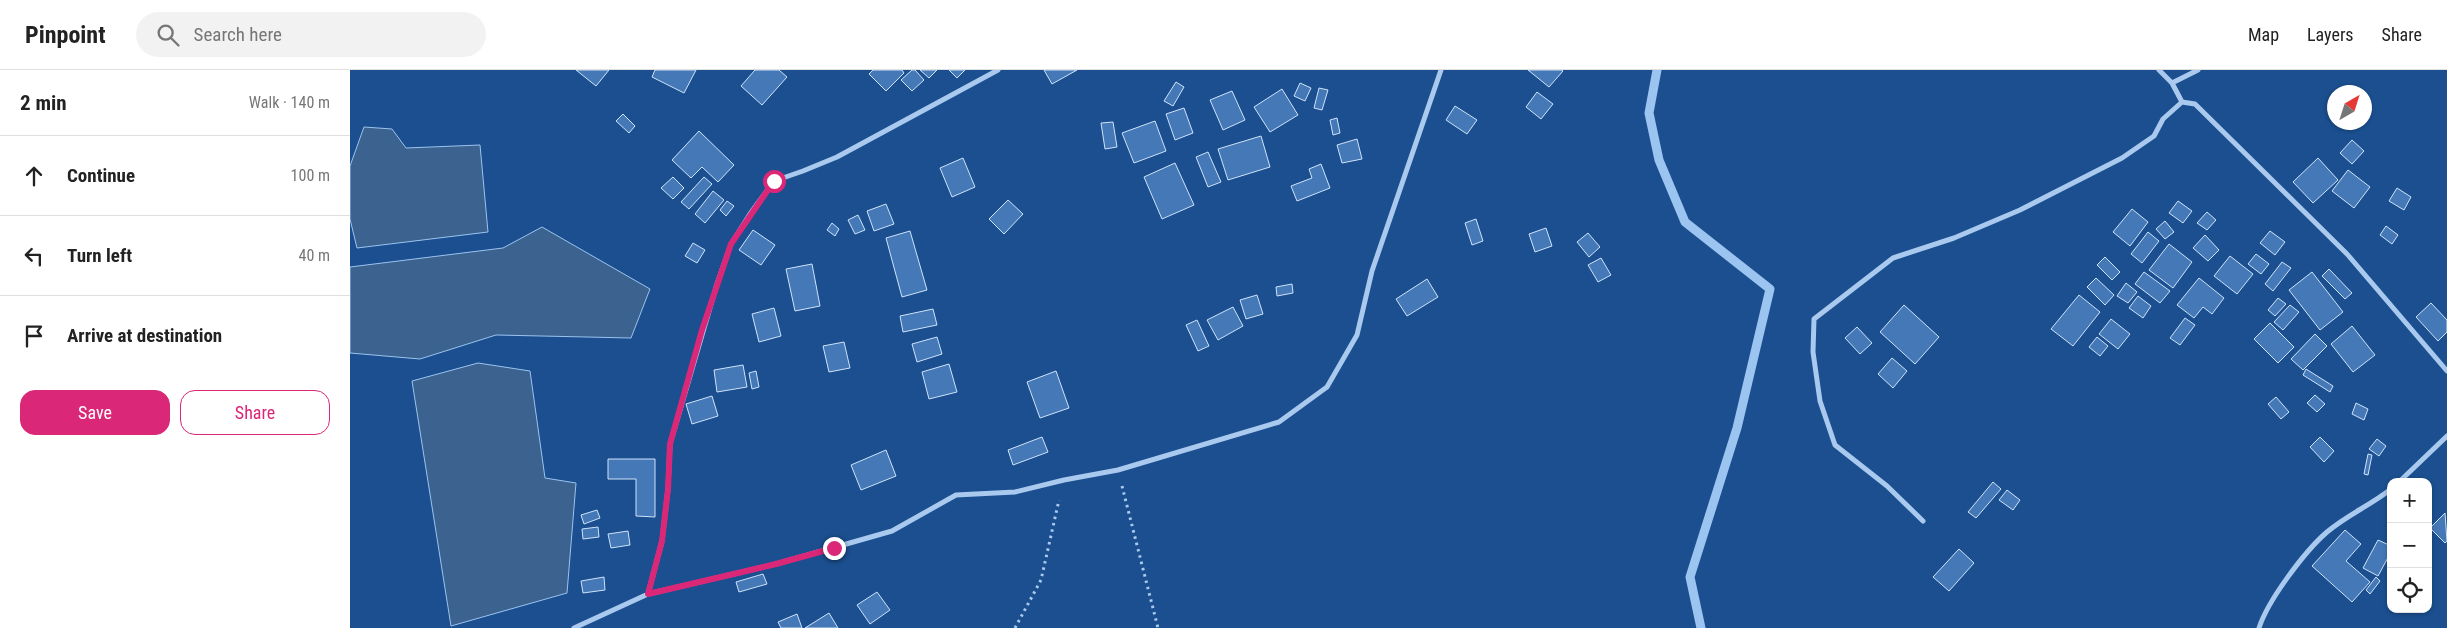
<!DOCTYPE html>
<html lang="en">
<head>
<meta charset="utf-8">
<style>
  body { margin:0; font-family:"Roboto Condensed",sans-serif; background:#f2f2f2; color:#222 }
  .controls { position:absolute; right:15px; bottom:15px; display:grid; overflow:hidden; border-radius:10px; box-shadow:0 1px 4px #0004 }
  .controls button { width:45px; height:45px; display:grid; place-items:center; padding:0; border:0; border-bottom:1px solid #e0e0e0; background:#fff; color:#222; font:25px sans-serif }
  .compass { position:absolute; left:1977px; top:15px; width:45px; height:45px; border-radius:50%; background:#fff; box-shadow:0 1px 4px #0004; rotate:39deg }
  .stop { position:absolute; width:15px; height:15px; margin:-11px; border:4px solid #db2777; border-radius:50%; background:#fff }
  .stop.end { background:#db2777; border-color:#fff; box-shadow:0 1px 5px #0008 }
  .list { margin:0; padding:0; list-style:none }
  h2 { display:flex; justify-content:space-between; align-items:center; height:65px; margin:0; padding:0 20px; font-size:21px }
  h2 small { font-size:16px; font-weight:400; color:#767676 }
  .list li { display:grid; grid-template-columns:32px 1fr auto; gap:15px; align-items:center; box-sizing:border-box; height:80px; padding:0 20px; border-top:1px solid #e0e0e0 }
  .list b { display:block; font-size:19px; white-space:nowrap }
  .list em { font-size:16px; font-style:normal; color:#767676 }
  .actions { display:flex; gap:10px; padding:15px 20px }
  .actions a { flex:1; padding:11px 0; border:1px solid #db2777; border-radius:15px; text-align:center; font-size:18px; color:#db2777 }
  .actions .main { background:#db2777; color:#fff }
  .icon { flex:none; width:28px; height:28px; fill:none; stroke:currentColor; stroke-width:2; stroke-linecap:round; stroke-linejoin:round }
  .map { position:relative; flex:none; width:2097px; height:558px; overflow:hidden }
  header { display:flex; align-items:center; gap:30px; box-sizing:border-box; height:70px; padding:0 25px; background:#fff; border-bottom:1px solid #e0e0e0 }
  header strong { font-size:24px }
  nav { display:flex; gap:28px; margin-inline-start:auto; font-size:18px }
  .search { width:350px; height:45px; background:#f2f2f2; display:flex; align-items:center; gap:12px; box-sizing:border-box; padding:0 18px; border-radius:28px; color:#767676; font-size:19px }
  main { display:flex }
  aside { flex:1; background:#fff }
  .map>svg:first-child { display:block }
  .water { fill:#3c6290; stroke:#9cc4f0 }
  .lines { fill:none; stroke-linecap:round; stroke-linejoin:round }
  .stream { stroke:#9cc4f0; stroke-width:9 }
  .building { fill:#4478b7; stroke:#cfe3fa }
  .path { stroke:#a9c9ee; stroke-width:3; stroke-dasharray:2.5 4; stroke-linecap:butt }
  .street { stroke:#a9c9ee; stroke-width:5 }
  .route { stroke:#db2777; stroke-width:6 }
</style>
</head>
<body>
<header>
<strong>Pinpoint</strong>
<div class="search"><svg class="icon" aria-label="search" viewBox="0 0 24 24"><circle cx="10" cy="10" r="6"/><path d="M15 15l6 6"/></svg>Search here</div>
<nav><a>Map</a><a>Layers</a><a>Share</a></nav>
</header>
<main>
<aside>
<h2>2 min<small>Walk · 140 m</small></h2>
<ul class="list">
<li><svg class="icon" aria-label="ahead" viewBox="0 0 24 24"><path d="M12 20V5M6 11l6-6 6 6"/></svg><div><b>Continue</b></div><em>100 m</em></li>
<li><svg class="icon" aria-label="left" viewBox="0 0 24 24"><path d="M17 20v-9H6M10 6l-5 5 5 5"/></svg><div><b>Turn left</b></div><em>40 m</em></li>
<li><svg class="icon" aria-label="arrive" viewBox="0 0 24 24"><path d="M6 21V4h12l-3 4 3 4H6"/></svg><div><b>Arrive at destination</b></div></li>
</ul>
<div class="actions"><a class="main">Save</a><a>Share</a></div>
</aside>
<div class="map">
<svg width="2097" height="558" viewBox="0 0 2097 558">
  <rect width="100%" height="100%" fill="#1b4f8f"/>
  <path class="water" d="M14 57 42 59 56 78 130 75 138 162 7 178 0 149V96Z
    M192 157 300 219 281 268 146 265 70 289 0 283V197L153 178Z
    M128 293 180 301 195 408 226 413 217 523 101 556 62 311Z"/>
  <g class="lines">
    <path class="stream" d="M1307 0 1299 43 1309 90 1335 152 1420 219 1387 358 1340 507 1351 558"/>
  </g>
  <path class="building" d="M226 0H259L246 16Z
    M305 0H346L334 23 302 7Z
    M405 0H429L437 7 412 35 391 16Z
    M523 0H552L554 3 536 21 519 4Z
    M562 0H565L574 10 562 21 551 10Z
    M570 0H587L579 8Z
    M599 0H615L607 8Z
    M694 0H727L702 14Z
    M1178 0H1212L1213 1 1199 17Z
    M826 12 834 17 823 36 814 31Z
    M950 13 961 18 955 31 944 26Z
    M969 18 978 20 972 40 964 38Z
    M932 19 948 45 920 62 904 37Z
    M882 21 895 50 873 60 860 30Z
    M1187 22 1203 34 1191 49 1176 37Z
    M1105 36 1127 50 1117 64 1096 50Z
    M834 38 843 63 825 70 816 44Z
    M273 44 285 56 279 63 266 51Z
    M987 48 990 63 983 65 980 50Z
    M805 51 816 81 784 93 772 63Z
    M763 52 767 77 755 79 751 53Z
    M349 61 384 95 368 112 352 97 341 108 322 90Z
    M911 66 920 97 878 110 868 79Z
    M1007 69 1012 89 992 93 987 75Z
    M2002 70 2014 81 2002 94 1990 83Z
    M858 82 871 112 858 117 846 87Z
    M613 88 625 117 602 127 590 98Z
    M1968 88 1988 110 1963 133 1943 112Z
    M825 93 844 135 812 149 794 107Z
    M971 94 980 118 947 131 941 116 962 108 959 99Z
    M1998 100 2020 117 2004 138 1982 121Z
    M323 107 334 118 323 129 311 118Z
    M354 107 362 114 339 139 331 132Z
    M2047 118 2061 127 2054 140 2039 131Z
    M363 121 374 130 355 153 345 144Z
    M658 130 673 144 654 164 639 149Z
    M377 131 384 136 376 146 370 140Z
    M1828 131 1842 141 1833 153 1819 143Z
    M536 134 544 154 524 161 517 141Z
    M1782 139 1798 152 1780 176 1763 162Z
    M1857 142 1866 150 1857 160 1847 153Z
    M508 145 515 160 505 164 498 150Z
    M1126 149 1133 171 1122 175 1115 153Z
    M1815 151 1824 162 1815 169 1806 159Z
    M482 153 489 159 485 166 477 160Z
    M2036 156 2048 165 2042 174 2030 165Z
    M1196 158 1202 176 1185 182 1179 164Z
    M403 160 425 175 411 195 389 180Z
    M560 161 577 220 552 227 536 168Z
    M1920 161 1935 172 1925 185 1910 173Z
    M1798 162 1809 171 1792 193 1781 184Z
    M1238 163 1250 177 1239 187 1227 172Z
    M1855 165 1869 180 1858 191 1843 178Z
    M343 173 355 180 347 193 335 186Z
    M1819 174 1842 192 1823 218 1799 200Z
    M1906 184 1919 194 1911 204 1898 194Z
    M1880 186 1903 204 1887 224 1864 206Z
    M1755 187 1770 202 1762 210 1747 195Z
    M1251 188 1261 205 1248 212 1238 195Z
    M1932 192 1941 198 1923 221 1915 214Z
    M462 194 470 236 445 241 436 199Z
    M1979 199 2002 223 1995 229 1972 206Z
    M1794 202 1820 221 1810 233 1785 214Z
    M1962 202 1993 242 1970 260 1939 220Z
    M1746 208 1764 225 1755 235 1737 217Z
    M1849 208 1874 228 1862 244 1853 237 1844 248 1827 235Z
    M1077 209 1088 227 1057 246 1046 229Z
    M1776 213 1787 222 1778 233 1767 226Z
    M942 214 943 223 927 226 926 217Z
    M907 225 913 244 896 249 890 230Z
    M1729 225 1750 242 1723 276 1701 259Z
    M1788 226 1801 236 1793 248 1779 238Z
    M1928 228 1936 234 1925 246 1918 240Z
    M2081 233 2097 250V262L2088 271 2066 247Z
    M1554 235 1589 267 1565 294 1530 262Z
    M1940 235 1949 242 1933 260 1924 252Z
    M883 237 893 256 868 270 857 250Z
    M424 238 431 266 409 272 402 244Z
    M583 239 587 255 553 262 550 246Z
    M1835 248 1845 255 1830 275 1820 268Z
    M1761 249 1780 264 1768 279 1749 264Z
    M847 250 859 276 848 281 836 255Z
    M1920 253 1944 277 1928 293 1904 269Z
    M2002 256 2025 285 2003 302 1981 274Z
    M1507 257 1522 273 1510 284 1495 268Z
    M1965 264 1977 276 1953 300 1941 289Z
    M587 267 592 284 567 292 562 274Z
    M1747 267 1758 276 1750 286 1739 277Z
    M494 272 500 298 479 302 473 276Z
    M1542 288 1557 301 1543 318 1528 304Z
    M599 294 607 322 579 329 572 302Z
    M393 295 397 317 367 322 364 300Z
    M1956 299 1983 316 1980 322 1953 305Z
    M406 301 409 317 402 319 399 303Z
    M706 301 719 338 690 348 677 312Z
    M1965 325 1975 334 1967 342 1957 333Z
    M362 326 368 346 342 354 336 334Z
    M1926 327 1939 342 1931 349 1918 334Z
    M2006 333 2018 339 2014 350 2002 344Z
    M692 367 698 382 663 395 658 380Z
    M1970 367 1984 381 1974 392 1960 377Z
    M2027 369 2036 376 2029 386 2019 379Z
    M536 380 546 406 511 420 501 395Z
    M2018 384 2022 385 2018 405 2014 404Z
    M258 389H305V447L286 446V409H258Z
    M1643 412 1651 419 1626 448 1618 442Z
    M1657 420 1670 430 1663 440 1649 430Z
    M247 440 250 448 234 454 231 445Z
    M2095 443 2097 471 2095 473 2080 458Z
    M248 457 249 467 233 469 232 459Z
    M1995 460 2011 474 1996 491 2020 512 2002 532 1962 496Z
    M278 461 280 475 261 478 258 464Z
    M2028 470 2041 476V482L2028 506 2013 498Z
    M1609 479 1624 493 1599 521 1583 507Z
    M413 504 417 514 389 522 386 512Z
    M254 507 255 520 233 523 231 511Z
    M2026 507 2030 511 2020 524 2016 520Z
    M527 522 540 540 520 554 507 535Z
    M479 543 488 558H455Z
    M447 544 452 558H431L428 552Z"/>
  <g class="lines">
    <path class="path" d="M772 416 808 558
      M665 558 691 510 709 430"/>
    <path class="street" d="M1809 0 1822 13 1832 32 1845 34 1997 184 2097 301
      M1822 13 1848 0
      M2049 412 2097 366
      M1573 451 1537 416 1485 375 1470 331 1463 282 1464 249 1543 188 1604 168 1670 140 1772 88 1804 66 1813 49 1832 32
      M298 524 312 471 318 419 320 374 367 214 381 174 400 144 424 111 453 101 487 87 648 0
      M224 558 298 524 426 494 542 461 606 425 665 422 714 410 768 400 929 352 977 317 1007 265 1022 201 1091 0
      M1909 558C1918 530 1955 481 1977 462 1997 445 2021 435 2041 419"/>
  </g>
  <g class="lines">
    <path class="route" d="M424 111 381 174 352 260 320 374 318 419 312 471 298 524 426 494 484 478"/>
  </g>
</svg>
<div class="controls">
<button>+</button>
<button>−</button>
<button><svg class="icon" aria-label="locate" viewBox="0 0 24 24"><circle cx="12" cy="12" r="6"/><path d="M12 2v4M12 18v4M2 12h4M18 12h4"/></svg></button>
</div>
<svg class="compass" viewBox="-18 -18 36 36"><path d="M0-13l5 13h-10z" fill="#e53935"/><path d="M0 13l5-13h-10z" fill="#767676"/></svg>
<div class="stop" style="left:424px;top:111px"></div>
<div class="stop end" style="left:484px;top:478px"></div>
</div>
</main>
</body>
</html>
